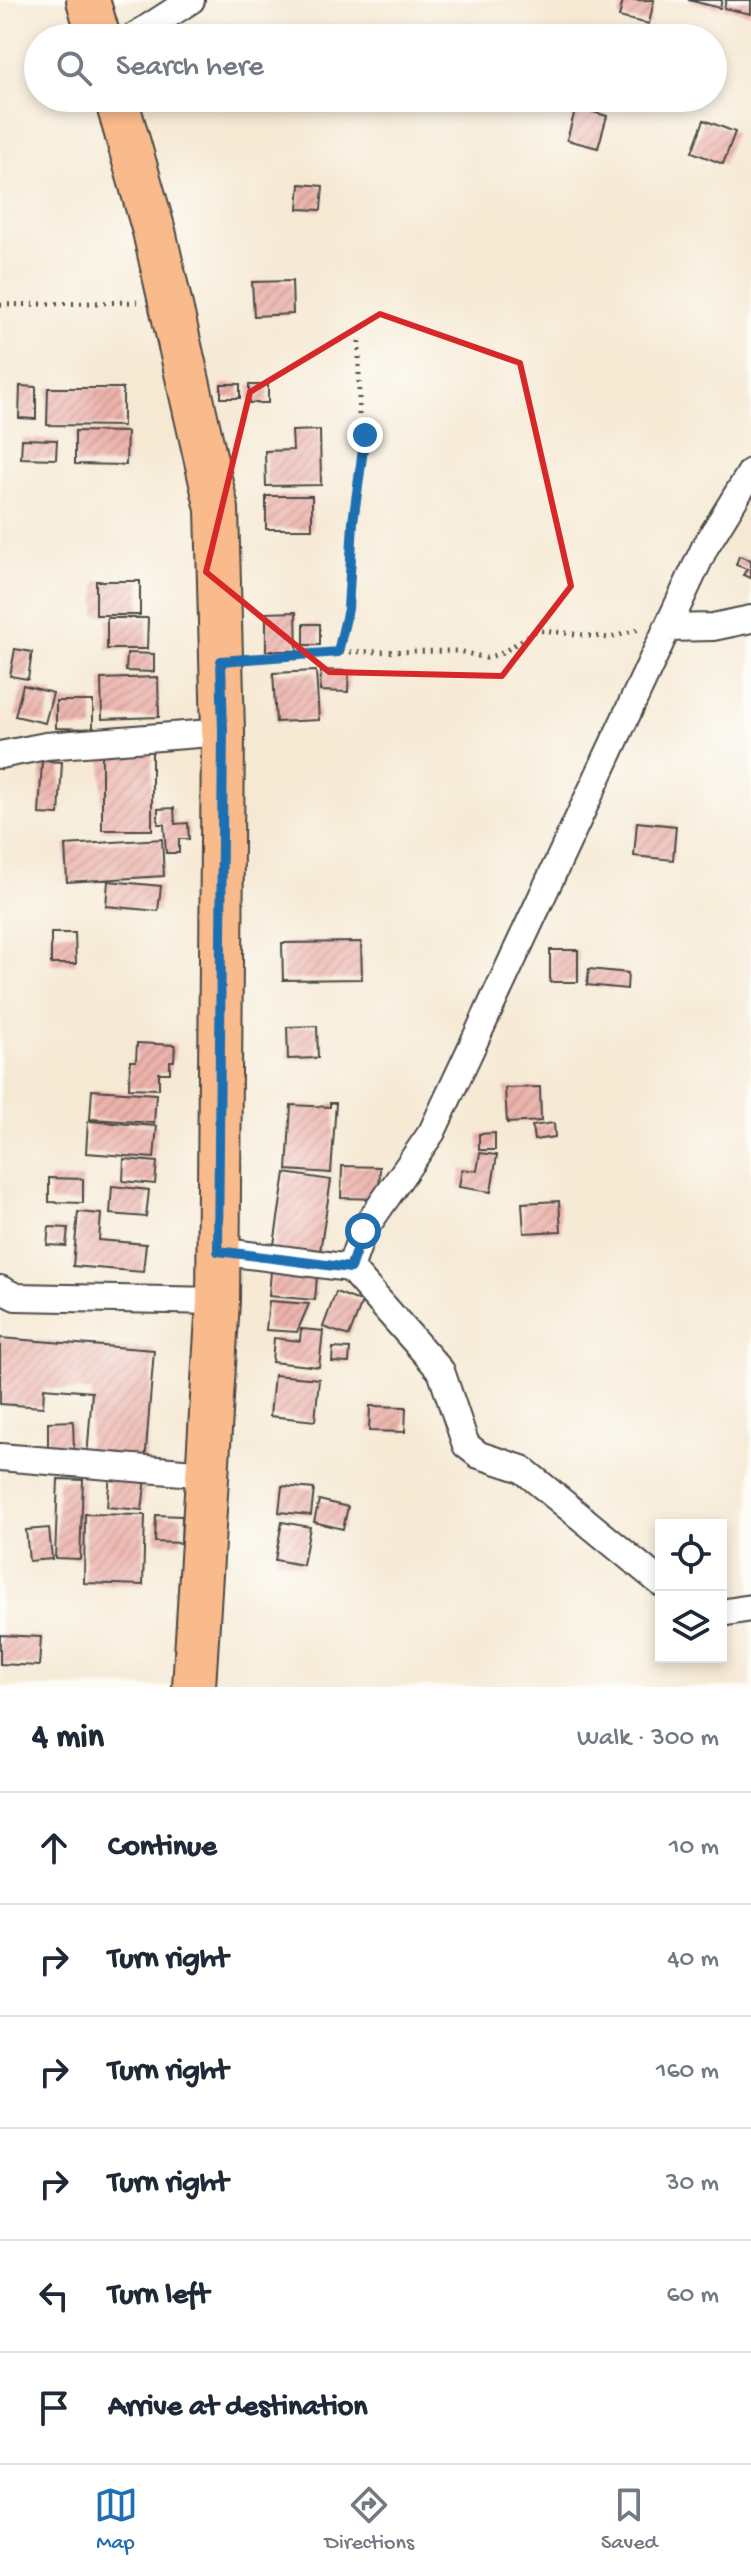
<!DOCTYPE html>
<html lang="en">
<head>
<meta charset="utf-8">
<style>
  body { margin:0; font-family:"Gochi Hand",sans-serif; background:#f6f6f7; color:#1f2937 }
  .controls { position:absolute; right:24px; bottom:24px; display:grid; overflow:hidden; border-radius:0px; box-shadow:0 4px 12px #0003 }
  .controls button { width:72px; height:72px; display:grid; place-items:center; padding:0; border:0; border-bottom:2px solid #e0e1e3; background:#fff; color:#1f2937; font:40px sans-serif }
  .stop { position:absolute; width:24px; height:24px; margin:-18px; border:6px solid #1f6fb2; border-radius:50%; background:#fff }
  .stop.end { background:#1f6fb2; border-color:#fff; box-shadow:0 2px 8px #0008 }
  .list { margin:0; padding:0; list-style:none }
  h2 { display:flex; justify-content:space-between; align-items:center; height:104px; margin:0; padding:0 32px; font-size:34px }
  h2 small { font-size:26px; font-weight:400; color:#747a83 }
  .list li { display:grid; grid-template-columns:52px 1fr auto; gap:24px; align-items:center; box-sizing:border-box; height:112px; padding:0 32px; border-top:2px solid #e0e1e3 }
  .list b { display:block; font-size:30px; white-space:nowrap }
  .list em { font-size:26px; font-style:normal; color:#747a83 }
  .icon { flex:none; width:44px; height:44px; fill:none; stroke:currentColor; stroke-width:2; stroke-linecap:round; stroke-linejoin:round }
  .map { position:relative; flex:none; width:751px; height:1687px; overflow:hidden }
  .search { position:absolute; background:#fff; box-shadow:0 4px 12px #0003; left:24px; right:24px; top:24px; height:88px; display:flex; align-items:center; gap:20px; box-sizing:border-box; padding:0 28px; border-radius:44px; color:#747a83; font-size:30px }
  .sheet { height:776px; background:#fff }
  nav { display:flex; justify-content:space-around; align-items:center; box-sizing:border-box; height:112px; border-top:2px solid #e0e1e3; background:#fff; font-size:22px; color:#747a83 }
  nav a { display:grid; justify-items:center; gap:4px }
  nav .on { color:#1f6fb2 }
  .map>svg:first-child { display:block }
  .building { fill:url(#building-hatch) }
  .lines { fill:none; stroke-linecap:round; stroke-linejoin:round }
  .street-casing { stroke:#494844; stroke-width:30 }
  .primary-casing { stroke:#494844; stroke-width:46 }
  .path { stroke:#494844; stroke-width:5; stroke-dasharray:2 6; stroke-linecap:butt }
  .street { stroke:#fff; stroke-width:26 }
  .primary { stroke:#fabb8c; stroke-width:42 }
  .route { stroke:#1f6fb2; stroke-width:10 }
  .marked { fill:none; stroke:#d62828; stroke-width:6; stroke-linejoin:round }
</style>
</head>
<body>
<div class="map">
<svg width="751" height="1687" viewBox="0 0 751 1687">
  <defs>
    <pattern id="building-hatch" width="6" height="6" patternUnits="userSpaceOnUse" patternTransform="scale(2)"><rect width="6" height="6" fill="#ecb2ac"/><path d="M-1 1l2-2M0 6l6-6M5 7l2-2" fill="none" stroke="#cb9994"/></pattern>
  </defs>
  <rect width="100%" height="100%" fill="#fdfcf7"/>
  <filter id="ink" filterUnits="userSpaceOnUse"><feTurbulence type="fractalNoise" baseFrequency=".0125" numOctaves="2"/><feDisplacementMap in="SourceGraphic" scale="16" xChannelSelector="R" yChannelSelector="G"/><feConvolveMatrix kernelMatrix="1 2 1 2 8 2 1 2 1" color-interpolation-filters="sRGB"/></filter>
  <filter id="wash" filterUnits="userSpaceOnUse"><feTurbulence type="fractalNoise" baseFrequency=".006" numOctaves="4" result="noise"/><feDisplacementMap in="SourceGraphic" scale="32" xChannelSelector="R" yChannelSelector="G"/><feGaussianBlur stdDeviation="1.8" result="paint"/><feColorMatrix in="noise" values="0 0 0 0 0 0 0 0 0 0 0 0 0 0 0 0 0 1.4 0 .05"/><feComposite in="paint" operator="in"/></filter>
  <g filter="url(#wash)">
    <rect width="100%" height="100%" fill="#f6e9d4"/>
    <g id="blocks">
      <path class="building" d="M623 0H654L649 24 619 17Z
        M688 0H722L720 8Z
        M726 0H751V14L724 8Z
        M576 107 607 116 598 148 567 140Z
        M704 120 735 132 723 164 692 152Z
        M300 184 323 186 321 210 298 209Z
        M292 281 293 314 254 316 252 282Z
        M221 384H240V398H221Z
        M249 385H268V403H249Z
        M20 386 36 387V419L19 418Z
        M48 388H123V426L47 425Z
        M320 430 321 485 266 486 265 451 293 450 292 431Z
        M75 431 127 432 126 465 75 464Z
        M22 439 57 440 56 459 21 458Z
        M266 496H312V529H266Z
        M739 556 751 560V578L743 575 747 569 736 565Z
        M96 581H140V615H96Z
        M296 612 297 651H266V613Z
        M107 618H148L147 649H107Z
        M304 624H320V645H304Z
        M15 649 32 652 28 679 10 676Z
        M127 653 154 654V672L126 671Z
        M321 670 349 671 348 692 320 691Z
        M316 671 319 720 276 722 273 673Z
        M158 677 159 717 102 719 101 679Z
        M23 685 53 693 45 723 15 716Z
        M56 701H93V729L56 728Z
        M102 750H152V830H102Z
        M42 761 62 762 59 815 39 814Z
        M174 808 175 824 188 823 189 839H179V853H166L164 824H158V809Z
        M637 822 676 826 673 860 634 856Z
        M162 839 164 876 67 882 65 845Z
        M108 881 161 886 158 911 106 906Z
        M51 933H75L76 964H51Z
        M361 942 362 979 283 980 282 943Z
        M550 950H578V982H550Z
        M589 969 628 973 627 989 587 985Z
        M317 1026 318 1058 288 1059 287 1027Z
        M137 1043 175 1045 174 1061H170V1073H159V1089L129 1088 130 1061H136Z
        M540 1087 541 1121 507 1123 505 1088Z
        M92 1090 156 1094 154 1123 90 1119Z
        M330 1103H336L331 1173 287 1170 291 1105 330 1107Z
        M88 1121 157 1126 154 1158 86 1153Z
        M554 1123 555 1137 534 1140 532 1126Z
        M495 1133V1150H479V1134Z
        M480 1153 497 1155 491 1192 459 1187 462 1169 477 1171Z
        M124 1159 157 1162 155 1184 123 1181Z
        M342 1166 380 1167 379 1199 341 1198Z
        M285 1173 331 1180 319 1258 273 1251Z
        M49 1178 83 1179V1203L49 1202Z
        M112 1186 149 1190 146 1217 110 1214Z
        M559 1201 561 1231 524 1233 522 1203Z
        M78 1212 101 1214 99 1240 146 1244 143 1272 73 1266Z
        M49 1227 68 1228 66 1246 47 1245Z
        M271 1271 317 1276 315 1300 269 1296Z
        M336 1292 362 1302 349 1336 323 1327Z
        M269 1301 309 1304 297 1332 266 1330Z
        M301 1329 323 1331 319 1367 272 1362 274 1338 300 1341Z
        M0 1338 154 1350 145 1463 87 1458 92 1392 44 1388 43 1407 0 1404Z
        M333 1348 350 1349 349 1363 332 1362Z
        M274 1375 319 1379 315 1421 270 1416Z
        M370 1406 406 1407 405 1432 369 1431Z
        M73 1421 74 1451H48V1422Z
        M110 1474 146 1477 142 1510 107 1507Z
        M58 1479 83 1480 80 1559 55 1558Z
        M282 1486 314 1489 311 1515 279 1512Z
        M319 1500 348 1507 343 1529 314 1522Z
        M85 1514 145 1515 143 1585 84 1583Z
        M156 1515 182 1516 181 1543 155 1542Z
        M282 1522 310 1527 303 1565 275 1560Z
        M49 1528 52 1559 29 1561 26 1530Z
        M0 1635 41 1637 39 1666 0 1664Z"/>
    </g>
  </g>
  <g filter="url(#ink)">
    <use href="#blocks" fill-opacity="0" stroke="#494844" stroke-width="2"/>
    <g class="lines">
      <g class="street-casing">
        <path id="street" d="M132 38 191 0
          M667 628 713 627 751 619
          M0 755 46 746 223 732
          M218 1251 350 1268 441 1371 466 1445 479 1455 522 1469 661 1583
          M350 1268 363 1231 432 1132 705 547 751 472
          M0 1289 16 1297 218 1301
          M0 1457 207 1474
          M721 1613 751 1608"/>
      </g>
      <g class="primary-casing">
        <path id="primary" d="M88 0 99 38
          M116 98 154 231 217 509 223 732 218 1301 194 1687"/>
      </g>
      <path class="path" d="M0 305 137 302
        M338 652 348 609 353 522 365 435 359 415V339
        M254 658 338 652 458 651 486 658 502 653 537 630 610 638 642 628"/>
      <use href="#street" class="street"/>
      <use href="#primary" class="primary"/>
    </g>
  </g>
  <g class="lines" filter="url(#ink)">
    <path class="route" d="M363 1231 350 1268 218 1251 223 732 221 661 338 652 348 609 353 522 365 435"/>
  </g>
  <path class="marked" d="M380 314 520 363 571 586 502 676 329 672 206 572 250 392Z"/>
</svg>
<div class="controls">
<button><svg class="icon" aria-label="locate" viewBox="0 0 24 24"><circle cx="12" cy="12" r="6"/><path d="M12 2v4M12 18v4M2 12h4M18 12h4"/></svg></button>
<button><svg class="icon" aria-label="layers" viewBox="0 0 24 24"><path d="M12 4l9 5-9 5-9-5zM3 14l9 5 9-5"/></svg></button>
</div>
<div class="stop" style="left:363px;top:1231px"></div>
<div class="stop end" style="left:365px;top:435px"></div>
<div class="search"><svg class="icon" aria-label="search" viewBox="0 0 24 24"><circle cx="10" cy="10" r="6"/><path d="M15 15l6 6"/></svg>Search here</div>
</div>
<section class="sheet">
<h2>4 min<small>Walk · 300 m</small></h2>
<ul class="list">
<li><svg class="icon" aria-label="ahead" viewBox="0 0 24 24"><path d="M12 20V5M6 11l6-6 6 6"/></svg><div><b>Continue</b></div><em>10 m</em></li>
<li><svg class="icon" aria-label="right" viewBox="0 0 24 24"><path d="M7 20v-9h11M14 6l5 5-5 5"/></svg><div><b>Turn right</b></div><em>40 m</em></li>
<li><svg class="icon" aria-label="right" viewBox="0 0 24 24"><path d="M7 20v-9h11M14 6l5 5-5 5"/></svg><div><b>Turn right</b></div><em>160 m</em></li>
<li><svg class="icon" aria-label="right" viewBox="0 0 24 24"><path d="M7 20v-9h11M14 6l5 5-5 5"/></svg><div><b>Turn right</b></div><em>30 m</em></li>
<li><svg class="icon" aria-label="left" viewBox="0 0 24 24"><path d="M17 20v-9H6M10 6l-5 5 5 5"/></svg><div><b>Turn left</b></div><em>60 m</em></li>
<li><svg class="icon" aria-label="arrive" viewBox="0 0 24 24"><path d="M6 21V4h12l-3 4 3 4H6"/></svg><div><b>Arrive at destination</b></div></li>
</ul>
</section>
<nav>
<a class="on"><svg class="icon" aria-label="map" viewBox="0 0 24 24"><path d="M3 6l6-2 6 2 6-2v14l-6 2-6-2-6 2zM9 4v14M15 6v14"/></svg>Map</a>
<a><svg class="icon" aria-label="directions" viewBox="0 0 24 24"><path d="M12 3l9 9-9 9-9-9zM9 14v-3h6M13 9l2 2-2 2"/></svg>Directions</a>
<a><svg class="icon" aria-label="saved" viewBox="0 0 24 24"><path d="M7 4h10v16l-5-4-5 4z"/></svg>Saved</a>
</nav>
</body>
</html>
